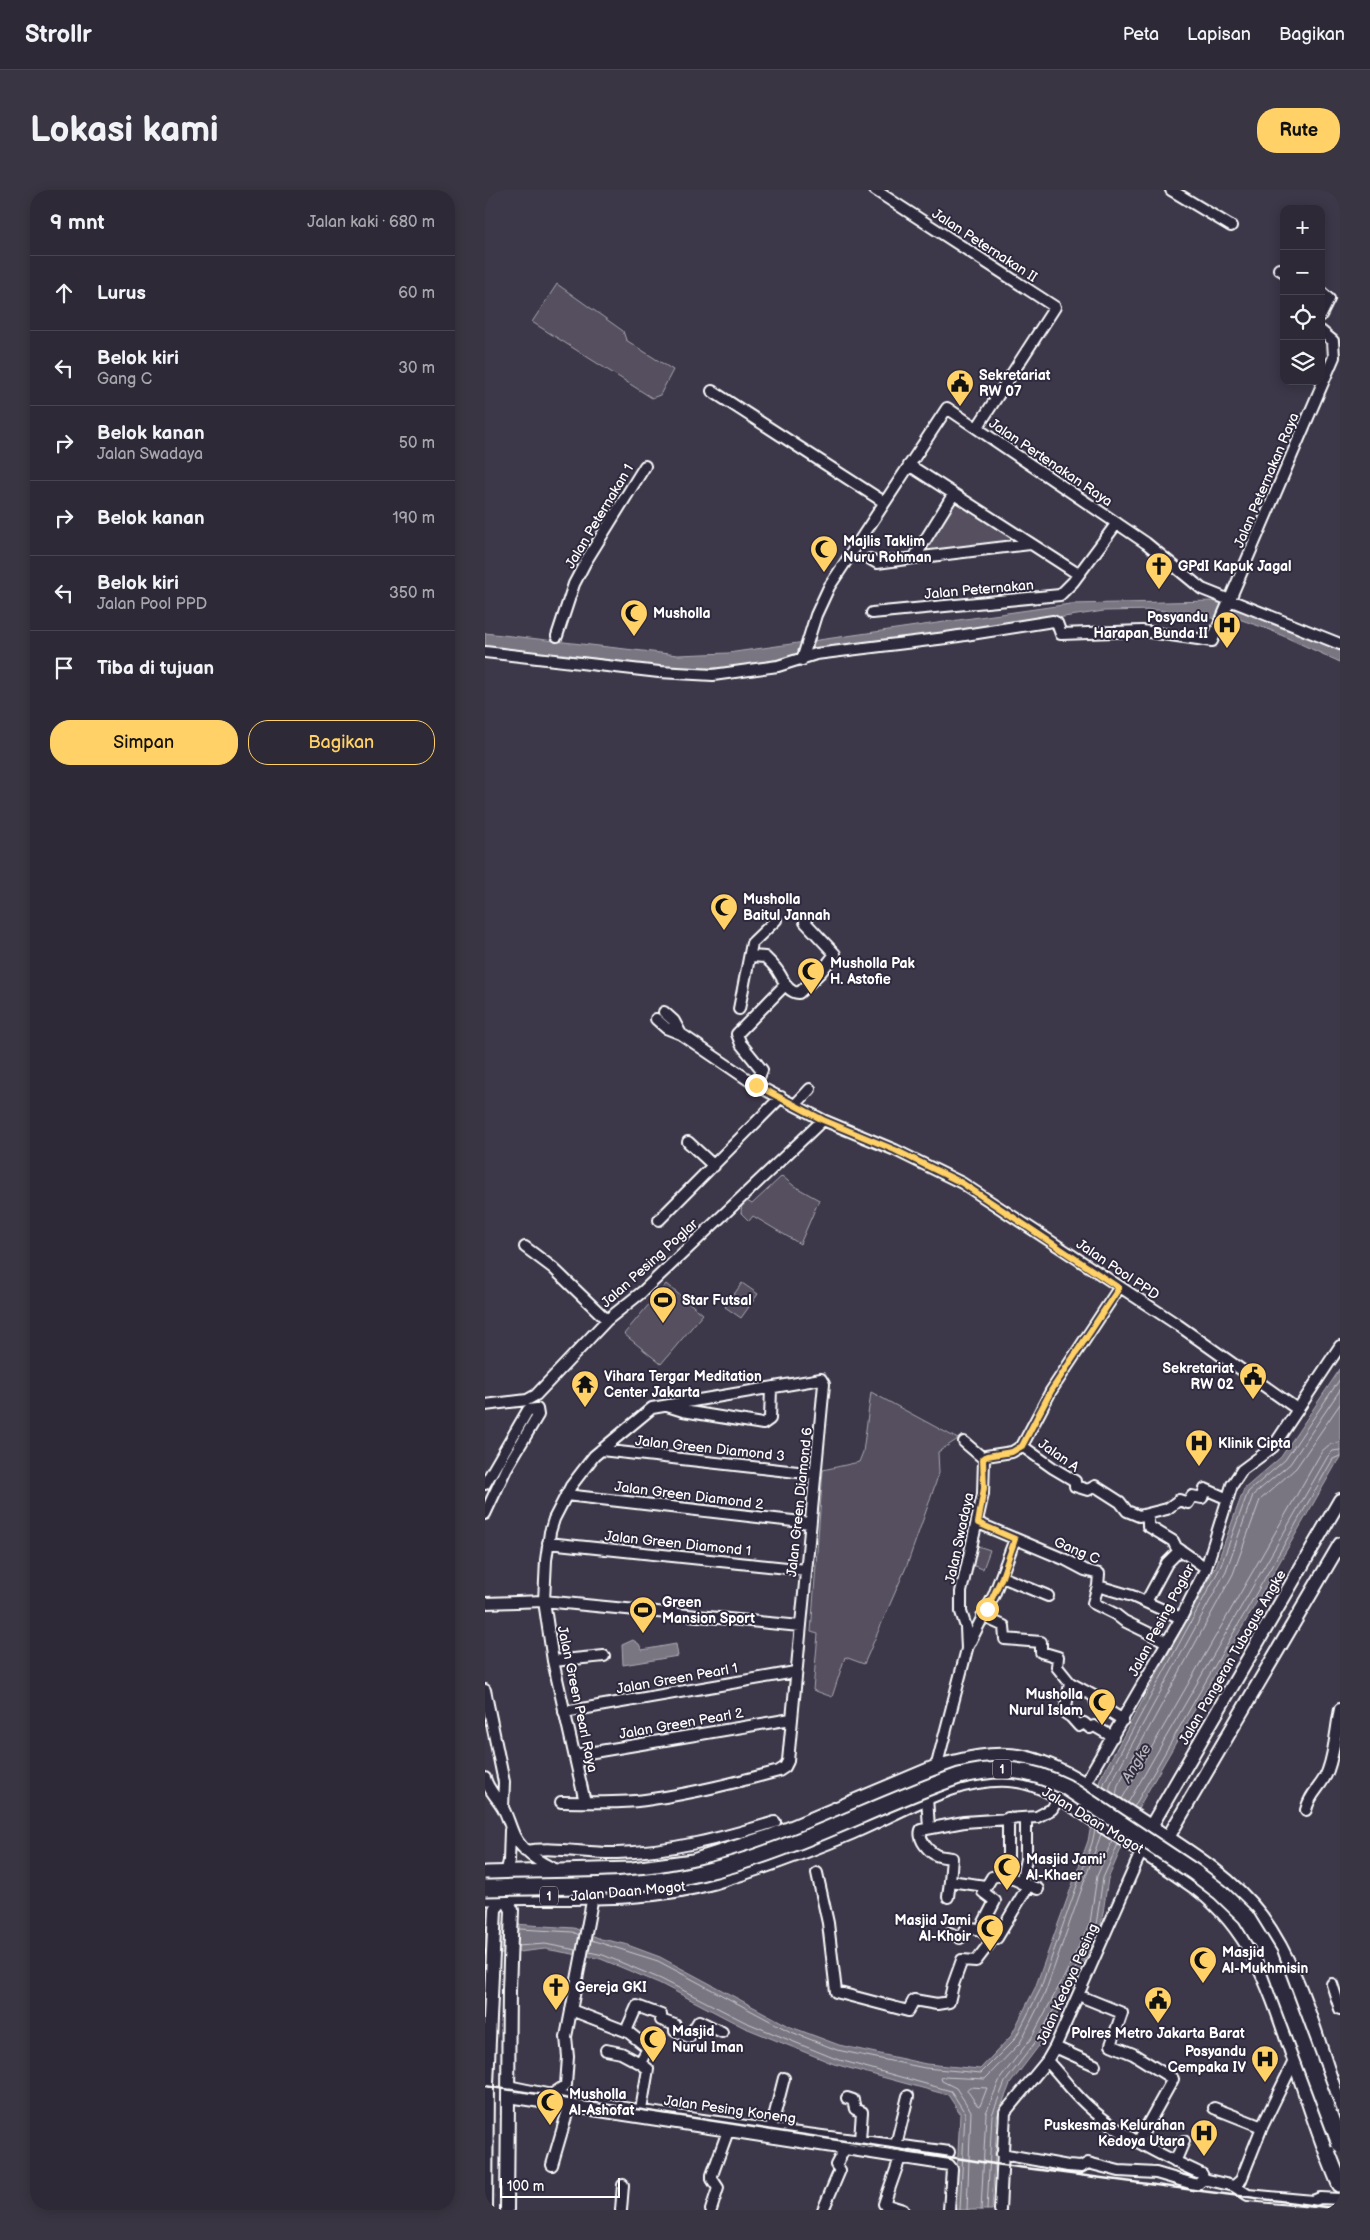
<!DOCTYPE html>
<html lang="id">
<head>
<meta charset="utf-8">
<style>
  body { margin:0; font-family:"Balsamiq Sans",sans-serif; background:#393542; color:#f1f3f6 }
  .controls { position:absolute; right:15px; top:15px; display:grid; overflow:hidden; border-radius:10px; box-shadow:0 2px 12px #0003 }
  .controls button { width:45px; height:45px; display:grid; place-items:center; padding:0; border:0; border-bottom:1px solid #484552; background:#2d2937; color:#f1f3f6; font:25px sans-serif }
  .scale { position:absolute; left:15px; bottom:12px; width:120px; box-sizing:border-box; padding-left:5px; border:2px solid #fff; border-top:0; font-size:14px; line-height:18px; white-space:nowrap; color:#fff; -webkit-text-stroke:4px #2f2a3d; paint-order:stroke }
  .stop { position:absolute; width:15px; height:15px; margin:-11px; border:4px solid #ffd166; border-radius:50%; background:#fff }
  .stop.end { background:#ffd166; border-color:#fff; box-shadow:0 1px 5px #0008 }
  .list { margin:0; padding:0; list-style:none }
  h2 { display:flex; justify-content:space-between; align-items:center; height:65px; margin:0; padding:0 20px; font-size:21px }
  h2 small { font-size:16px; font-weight:400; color:#a7a6ad }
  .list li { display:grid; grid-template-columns:32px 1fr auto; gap:15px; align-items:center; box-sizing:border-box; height:75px; padding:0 20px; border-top:1px solid #484552 }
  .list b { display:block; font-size:19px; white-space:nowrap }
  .list p { margin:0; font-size:16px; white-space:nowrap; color:#a7a6ad }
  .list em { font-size:16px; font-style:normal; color:#a7a6ad }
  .actions { display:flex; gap:10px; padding:15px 20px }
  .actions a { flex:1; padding:11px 0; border:1px solid #ffd166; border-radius:20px; text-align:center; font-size:18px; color:#ffd166 }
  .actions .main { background:#ffd166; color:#111 }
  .icon { flex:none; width:28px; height:28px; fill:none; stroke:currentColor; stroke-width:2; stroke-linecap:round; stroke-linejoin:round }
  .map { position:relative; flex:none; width:855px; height:2020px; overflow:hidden; border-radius:20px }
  header { display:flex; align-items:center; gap:30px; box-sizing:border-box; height:70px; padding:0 25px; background:#2d2937; border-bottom:1px solid #484552 }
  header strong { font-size:24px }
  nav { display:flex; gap:28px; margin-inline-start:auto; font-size:18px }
  .intro { display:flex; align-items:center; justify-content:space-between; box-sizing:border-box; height:120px; padding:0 30px }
  h1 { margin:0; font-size:35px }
  .button { padding:12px 22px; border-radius:20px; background:#ffd166; color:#111; font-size:18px; font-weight:700 }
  main { display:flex; gap:30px; padding:0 30px }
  aside { flex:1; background:#2d2937; border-radius:20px; box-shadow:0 2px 12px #0003 }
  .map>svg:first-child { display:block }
  .green { fill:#555060; stroke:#aaa8b0 }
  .water { fill:#797682; stroke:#afadb4 }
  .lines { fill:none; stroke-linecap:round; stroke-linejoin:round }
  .shore { stroke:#c9c8cd; stroke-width:1 }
  .minor-casing { stroke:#fff; stroke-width:14 }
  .major-casing { stroke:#fff; stroke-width:16 }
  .highway-casing { stroke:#fff; stroke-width:19 }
  .minor { stroke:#2f2a3d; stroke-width:10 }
  .major { stroke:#2f2a3d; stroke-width:12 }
  .highway { stroke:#2f2a3d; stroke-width:15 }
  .rail { stroke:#fff; stroke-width:2.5 }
  .highway-bridge-casing { stroke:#fff; stroke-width:19; stroke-linecap:butt }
  .highway-bridge { stroke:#2f2a3d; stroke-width:15 }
  .route { stroke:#ffd166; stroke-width:6 }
  .labels { text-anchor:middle; stroke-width:4; stroke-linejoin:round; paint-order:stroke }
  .shield { fill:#2f2a3d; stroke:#c1bfc5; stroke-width:1 }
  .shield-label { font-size:12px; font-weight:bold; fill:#fff }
  .street-label { font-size:14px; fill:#fff; stroke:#2f2a3d }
  .poi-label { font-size:14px; font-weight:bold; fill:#fff; stroke:#2f2a3d; text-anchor:start }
  .water-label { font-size:15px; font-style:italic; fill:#b5b4ba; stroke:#2f2a3d }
</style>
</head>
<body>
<header>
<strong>Strollr</strong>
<nav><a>Peta</a><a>Lapisan</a><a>Bagikan</a></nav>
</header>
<div class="intro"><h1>Lokasi kami</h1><a class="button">Rute</a></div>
<main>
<aside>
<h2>9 mnt<small>Jalan kaki · 680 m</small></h2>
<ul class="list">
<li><svg class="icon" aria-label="ahead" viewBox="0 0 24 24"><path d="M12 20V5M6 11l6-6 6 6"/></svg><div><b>Lurus</b></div><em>60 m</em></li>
<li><svg class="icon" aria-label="left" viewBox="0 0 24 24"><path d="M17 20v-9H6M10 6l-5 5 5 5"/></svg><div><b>Belok kiri</b><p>Gang C</p></div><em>30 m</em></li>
<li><svg class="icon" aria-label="right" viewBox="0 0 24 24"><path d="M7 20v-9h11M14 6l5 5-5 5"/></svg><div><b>Belok kanan</b><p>Jalan Swadaya</p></div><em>50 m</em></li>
<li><svg class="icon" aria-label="right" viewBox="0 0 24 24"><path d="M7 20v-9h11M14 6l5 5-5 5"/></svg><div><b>Belok kanan</b></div><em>190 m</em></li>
<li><svg class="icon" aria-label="left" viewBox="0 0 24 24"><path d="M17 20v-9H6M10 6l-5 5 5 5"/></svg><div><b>Belok kiri</b><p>Jalan Pool PPD</p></div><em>350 m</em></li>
<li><svg class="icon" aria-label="arrive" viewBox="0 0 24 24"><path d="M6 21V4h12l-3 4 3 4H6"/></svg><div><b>Tiba di tujuan</b></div></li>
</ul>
<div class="actions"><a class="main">Simpan</a><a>Bagikan</a></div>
</aside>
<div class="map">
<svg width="855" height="2020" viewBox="0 0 855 2020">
  <rect width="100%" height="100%" fill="#3c3749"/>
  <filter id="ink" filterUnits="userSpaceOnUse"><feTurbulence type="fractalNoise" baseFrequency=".02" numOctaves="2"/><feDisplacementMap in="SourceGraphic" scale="10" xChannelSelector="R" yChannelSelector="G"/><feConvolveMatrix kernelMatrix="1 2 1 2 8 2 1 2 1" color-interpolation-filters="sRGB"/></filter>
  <g filter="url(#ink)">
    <path class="green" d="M72 94 138 141 141 150 188 180 175 205 167 208 47 132Z
      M469 307 530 346 524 354 446 364 438 357Z
      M297 986 309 996 334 1010 315 1054 268 1026 264 1031 256 1023 257 1012 262 1011 267 1014Z
      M257 1093 273 1104 256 1128 240 1117Z
      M181 1094 218 1124 176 1174 139 1144Z
      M386 1202 473 1249 453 1262 454 1283 446 1307 422 1375 379 1474 360 1467 347 1507 328 1500 333 1444 326 1442 338 1280 374 1272 378 1262Z
      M493 1356 505 1360 498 1379 486 1375Z"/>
    <path class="water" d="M728 411 855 459V472L785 440 754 429 725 428 673 420 619 421 236 478H182L79 464 0 459V443L193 465 243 463 585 414Z
      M855 1179V1267L655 1615 623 1689 616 1736 590 1790 556 1853 525 1894 512 1927 507 2020H470L475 1923 463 1905 349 1874 258 1837 174 1793 116 1769 60 1759 0 1766V1732L89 1738 116 1749 140 1754 175 1767 306 1837 354 1855 441 1874 495 1879 526 1846 550 1798 603 1651 615 1589 731 1376 759 1299 796 1267Z
      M148 1450 154 1454 157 1460 191 1454 193 1466 138 1475 137 1455Z"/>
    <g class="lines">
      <path class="shore" d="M618 1597 620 1591 735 1378 763 1302 800 1270 855 1189
        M624 1601 626 1593 741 1381 768 1305 805 1274 855 1200
        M631 1605 633 1595 748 1384 775 1310 811 1278 855 1214
        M637 1609 837 1261 844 1255 855 1252
        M643 1613 843 1266 848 1261 855 1260
        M649 1617 848 1269 855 1266
        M34 1739 88 1742 94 1745
        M106 1750 173 1771 304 1841 352 1860 440 1878 496 1883 530 1849 555 1800 607 1653 610 1640
        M33 1756 60 1754 91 1760
        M104 1762 118 1765 176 1789 260 1832 351 1869 466 1901 480 1923 475 2020
        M485 1897 502 1898 495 1916 492 1915 482 1900Z
        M482 2020 486 1921 471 1898 457 1891 456 1888 459 1887 500 1889 535 1853 560 1803 616 1644
        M496 2020 501 1923 515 1889 547 1847 580 1785 605 1733 612 1686 627 1651
        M502 2020 507 1925 520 1892 552 1850 586 1788 611 1735 618 1688 633 1654"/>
      <g class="minor-casing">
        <path id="minor" d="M390 0 570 117 492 238
          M686 0 746 36
          M794 79 799 82
          M836 102 844 109 836 125
          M227 201 399 312
          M424 275 593 384
          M429 368 545 354
          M385 369 392 373 429 368 468 305
          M387 423 575 405 588 392 632 333
          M72 446 89 394 101 371 160 276
          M0 462 174 482 228 485 293 476 331 464 461 448 568 431 572 433 576 444 657 441 727 451 849 167 848 151 836 141
          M317 470 331 425 344 397 462 218 661 353 717 399 855 454
          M266 766 280 767C285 772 291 777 294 783 300 792 302 802 314 803L336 782 350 764 320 732
          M254 819 267 753 291 730
          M179 822 189 831 196 844
          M171 829 181 838 196 844 271 895 338 930 410 960 477 993 693 1135 812 1219
          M271 895 277 880 256 854 252 844 300 795
          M310 915 325 899
          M203 952 229 976
          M174 1030 296 907
          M40 1057 68 1078 122 1130
          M0 1215 42 1210 51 1205 122 1130 157 1102 338 930
          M182 1216 198 1221 278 1234 285 1229 286 1198
          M479 1252 499 1269
          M537 1256 568 1278 590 1291V1296L603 1300 610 1296 635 1312 642 1321 654 1326 682 1319 694 1310 703 1313 707 1306 717 1308 720 1299 743 1309
          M116 1260 330 1284
          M499 1269 501 1266 527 1262 537 1256 566 1201 634 1098
          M0 1294 43 1220 52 1219 53 1225 21 1279 0 1324
          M81 1305 325 1333
          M663 1325V1336L688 1351 691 1357 721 1378
          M493 1333 581 1370 600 1380 614 1384 613 1396 647 1406 696 1428
          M63 1353 321 1380
          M517 1387 563 1406
          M613 1396 608 1413 630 1424 639 1431 682 1452
          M661 1412 682 1373 695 1360
          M0 1413 59 1411 315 1436
          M497 1426 519 1436 520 1449 556 1452V1462L573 1467 572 1477 585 1493 580 1523 586 1527 594 1536 599 1533 605 1538 609 1536 628 1547
          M483 1456 509 1405 530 1349
          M68 1471 119 1466
          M585 1493 609 1506 611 1513 638 1530
          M0 1500 19 1592 18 1618
          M79 1522 310 1482
          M91 1565 306 1529
          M451 1578 482 1459 481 1437 476 1422V1402L498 1304 499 1269
          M0 1588C3 1600 12 1607 18 1618 23 1627 25 1637 30 1647 39 1663 55 1673 72 1680
          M599 1595 696 1428 721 1378 747 1295 757 1280 788 1257 855 1156
          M442 1607 444 1638
          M76 1612C106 1612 137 1614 167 1609 210 1603 252 1592 294 1581L300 1577 303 1571 339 1194 336 1189 167 1218 109 1266 86 1296 69 1329 65 1342 61 1370 59 1411 68 1471 100 1612
          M821 1620C825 1602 838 1596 843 1580 850 1561 851 1538 855 1519
          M40 1661C70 1656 102 1664 132 1663 188 1661 237 1648 290 1632
          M332 1683 343 1733 351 1802 423 1821 429 1810 452 1814 464 1812 468 1795 477 1770 491 1771 507 1750 512 1748 543 1696
          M21 1684 24 1671 25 1640
          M520 1687 523 1680V1628
          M465 1691 467 1668C462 1667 455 1667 451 1665 443 1661 433 1649 436 1640L479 1632 552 1627 567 1619 574 1607
          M536 1693 541 1669V1628
          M463 1707 465 1691 500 1696
          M495 1740 510 1711 498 1702 507 1687C520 1682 540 1695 553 1699
          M465 1743 475 1748 481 1739C491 1735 500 1743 507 1750
          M847 1794 855 1819
          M600 1808 637 1823 626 1855 648 1864 688 1889 653 1952
          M86 1820 143 1842 163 1858 155 1873 163 1879 156 1920
          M141 1841 152 1816 176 1825V1830L190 1835V1841L204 1847 214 1831 237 1842
          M570 1857 610 1875
          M121 1860 136 1863 155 1873
          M562 1871C572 1881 580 1892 590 1903 623 1940 673 1964 717 1984L719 1989 749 1996 763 2005 828 2011 835 2008 855 2009
          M23 1896C168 1927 317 1943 464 1962
          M66 1905 81 1895 83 1867 81 1847 108 1706
          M23 1907 464 1975 467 1979 464 2020
          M362 1908 368 1910 370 1919 377 1922 375 1950
          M729 1918 777 1937
          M286 1939 299 1888
          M411 1955 423 1906
          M517 1964 583 1976 596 1977 603 1973 634 1981 671 1983 712 1995 719 1989
          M415 1968 399 2014 418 2020
          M690 1972 699 1951
          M67 1975 84 1917
          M749 1996 756 1990 777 1937 810 1869
          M136 2020 138 1995
          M226 2020 233 1998 227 1989V1985L243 1941
          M338 2020 355 1980 351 1975 360 1958
          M515 2020 520 1922 562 1871 570 1857 657 1660"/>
      </g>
      <g class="major-casing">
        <path id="major" d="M665 1638 855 1310
          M678 1656 855 1354
          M20 1699V1707L27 1720 24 1799 22 2020
          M1 2020 2 1894 10 1719 20 1707"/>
      </g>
      <g class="highway-casing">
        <path id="highway" d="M0 1684 148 1680 208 1672 287 1647 451 1578C480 1570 507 1563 537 1568 577 1576 610 1603 644 1624 689 1654 742 1683 775 1727 816 1783 831 1855 855 1919
          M0 1707C76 1705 155 1712 229 1691 276 1677 322 1660 367 1641 417 1620 472 1583 529 1589 561 1592 591 1617 617 1634 650 1655 682 1676 713 1698 771 1742 788 1805 811 1871 824 1912 838 1954 855 1994"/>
      </g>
      <use href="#minor" class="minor"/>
      <use href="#major" class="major"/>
      <use href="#highway" class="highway"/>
      <path class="rail" d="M0 1896 510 1974 855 2019"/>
      <g class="highway-bridge-casing">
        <path id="highway-bridge" d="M0 1698C71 1695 146 1700 215 1683 306 1662 387 1616 474 1586 516 1576 543 1578 581 1597L709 1682 735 1702 761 1727 785 1766 855 1954"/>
      </g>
      <use href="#highway-bridge" class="highway-bridge"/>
    </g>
  </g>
  <g class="lines" filter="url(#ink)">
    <path class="route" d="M271 895 338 930 410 960 477 993 634 1098 566 1201 537 1256 527 1262 502 1266 498 1269 499 1298 493 1333 530 1349 517 1387 502 1419"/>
  </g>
  <defs>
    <g id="civic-pin" transform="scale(1.4375)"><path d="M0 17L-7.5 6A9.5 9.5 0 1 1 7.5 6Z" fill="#ffd166" stroke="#2f2a3d"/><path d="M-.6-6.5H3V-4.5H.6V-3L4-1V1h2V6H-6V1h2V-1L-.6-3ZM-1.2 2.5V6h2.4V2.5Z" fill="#111"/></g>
    <g id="mosque-pin" transform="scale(1.4375)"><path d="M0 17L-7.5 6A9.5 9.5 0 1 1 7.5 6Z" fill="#ffd166" stroke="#2f2a3d"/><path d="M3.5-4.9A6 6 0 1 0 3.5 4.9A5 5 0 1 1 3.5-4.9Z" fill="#111"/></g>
    <g id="church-pin" transform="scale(1.4375)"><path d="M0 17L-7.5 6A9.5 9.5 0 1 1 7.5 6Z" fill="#ffd166" stroke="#2f2a3d"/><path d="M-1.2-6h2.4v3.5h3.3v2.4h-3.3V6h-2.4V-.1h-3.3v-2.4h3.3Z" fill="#111"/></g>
    <g id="hospital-pin" transform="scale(1.4375)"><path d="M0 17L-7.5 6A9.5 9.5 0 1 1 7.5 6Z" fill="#ffd166" stroke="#2f2a3d"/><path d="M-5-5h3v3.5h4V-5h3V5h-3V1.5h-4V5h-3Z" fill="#111"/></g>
    <g id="stadium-pin" transform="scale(1.4375)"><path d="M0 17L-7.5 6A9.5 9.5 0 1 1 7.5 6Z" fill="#ffd166" stroke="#2f2a3d"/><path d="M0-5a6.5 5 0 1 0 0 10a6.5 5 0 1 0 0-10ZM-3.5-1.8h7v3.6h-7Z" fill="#111"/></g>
    <g id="temple-pin" transform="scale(1.4375)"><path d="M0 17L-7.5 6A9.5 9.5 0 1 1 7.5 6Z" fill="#ffd166" stroke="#2f2a3d"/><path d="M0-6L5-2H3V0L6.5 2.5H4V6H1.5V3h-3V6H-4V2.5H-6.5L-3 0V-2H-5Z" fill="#111"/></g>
  </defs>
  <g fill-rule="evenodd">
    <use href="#civic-pin" x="475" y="193"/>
    <use href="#mosque-pin" x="339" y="359"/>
    <use href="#church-pin" x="674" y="376"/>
    <use href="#mosque-pin" x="149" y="423"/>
    <use href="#hospital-pin" x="742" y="435"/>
    <use href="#mosque-pin" x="239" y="717"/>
    <use href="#mosque-pin" x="326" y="781"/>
    <use href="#stadium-pin" x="178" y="1110"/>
    <use href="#civic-pin" x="768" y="1186"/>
    <use href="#temple-pin" x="100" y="1194"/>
    <use href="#hospital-pin" x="714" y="1253"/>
    <use href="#stadium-pin" x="158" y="1420"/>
    <use href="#mosque-pin" x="617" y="1512"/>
    <use href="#mosque-pin" x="522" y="1677"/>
    <use href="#mosque-pin" x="505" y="1738"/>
    <use href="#mosque-pin" x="718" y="1770"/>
    <use href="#church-pin" x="71" y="1797"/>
    <use href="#civic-pin" x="673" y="1810"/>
    <use href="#mosque-pin" x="168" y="1849"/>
    <use href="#hospital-pin" x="780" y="1869"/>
    <use href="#mosque-pin" x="65" y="1912"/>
    <use href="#hospital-pin" x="719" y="1943"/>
  </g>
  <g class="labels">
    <g class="shield">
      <rect x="508" y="1569.5" width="18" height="19" rx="4"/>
      <rect x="55" y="1696.5" width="18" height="19" rx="4"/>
    </g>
    <g class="shield-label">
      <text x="517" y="1583">1</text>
      <text x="64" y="1710">1</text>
    </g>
    <g class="street-label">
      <text transform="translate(500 55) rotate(33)" y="5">Jalan Peternakan II</text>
      <text transform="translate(566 272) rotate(34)" y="5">Jalan Pertenakan Raya</text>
      <text transform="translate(781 290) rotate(-67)" y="5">Jalan Peternakan Raya</text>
      <text transform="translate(114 326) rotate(-59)" y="5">Jalan Peternakan 1</text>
      <text transform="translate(494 399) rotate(-5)" y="5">Jalan Peternakan</text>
      <text transform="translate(164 1073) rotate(-42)" y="5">Jalan Pesing Poglar</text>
      <text transform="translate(633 1079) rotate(34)" y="5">Jalan Pool PPD</text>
      <text transform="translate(225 1258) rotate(6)" y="5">Jalan Green Diamond 3</text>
      <text transform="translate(574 1265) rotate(35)" y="5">Jalan A</text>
      <text transform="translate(204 1305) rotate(7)" y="5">Jalan Green Diamond 2</text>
      <text transform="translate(314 1312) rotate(-84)" y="5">Jalan Green Diamond 6</text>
      <text transform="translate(474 1348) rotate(-78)" y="5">Jalan Swadaya</text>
      <text transform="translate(193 1353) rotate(6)" y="5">Jalan Green Diamond 1</text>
      <text transform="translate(592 1360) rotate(23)" y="5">Gang C</text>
      <text transform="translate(676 1430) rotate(-62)" y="5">Jalan Pesing Poglar</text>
      <text transform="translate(747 1467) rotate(-60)" y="5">Jalan Pangeran Tubagus Angke</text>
      <text transform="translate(192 1488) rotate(-10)" y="5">Jalan Green Pearl 1</text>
      <text transform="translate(93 1509) rotate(78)" y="5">Jalan Green Pearl Raya</text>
      <text transform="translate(196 1533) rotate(-10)" y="5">Jalan Green Pearl 2</text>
      <text transform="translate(608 1630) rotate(31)" y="5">Jalan Daan Mogot</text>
      <text transform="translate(143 1701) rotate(-5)" y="5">Jalan Daan Mogot</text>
      <text transform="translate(582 1794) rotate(-66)" y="5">Jalan Kedoya Pesing</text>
      <text transform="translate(245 1919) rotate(8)" y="5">Jalan Pesing Koneng</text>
    </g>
    <g class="poi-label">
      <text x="494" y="190">Sekretariat<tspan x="494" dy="16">RW 07</tspan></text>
      <text x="358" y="356">Majlis Taklim<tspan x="358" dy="16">Nuru Rohman</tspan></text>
      <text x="693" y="381">GPdI Kapuk Jagal</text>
      <text x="168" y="428">Musholla</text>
      <text x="723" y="432" text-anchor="end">Posyandu<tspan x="723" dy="16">Harapan Bunda II</tspan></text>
      <text x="258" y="714">Musholla<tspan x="258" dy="16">Baitul Jannah</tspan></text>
      <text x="345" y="778">Musholla Pak<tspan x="345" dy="16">H. Astofie</tspan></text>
      <text x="197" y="1115">Star Futsal</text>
      <text x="749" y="1183" text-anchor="end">Sekretariat<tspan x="749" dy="16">RW 02</tspan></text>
      <text x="119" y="1191">Vihara Tergar Meditation<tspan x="119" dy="16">Center Jakarta</tspan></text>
      <text x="733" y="1258">Klinik Cipta</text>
      <text x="177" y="1417">Green<tspan x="177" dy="16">Mansion Sport</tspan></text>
      <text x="598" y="1509" text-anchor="end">Musholla<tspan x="598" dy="16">Nurul Islam</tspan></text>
      <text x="541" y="1674">Masjid Jami'<tspan x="541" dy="16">Al-Khaer</tspan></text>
      <text x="486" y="1735" text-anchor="end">Masjid Jami<tspan x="486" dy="16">Al-Khoir</tspan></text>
      <text x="737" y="1767">Masjid<tspan x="737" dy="16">Al-Mukhmisin</tspan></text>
      <text x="90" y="1802">Gereja GKI</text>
      <text x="187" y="1846">Masjid<tspan x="187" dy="16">Nurul Iman</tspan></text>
      <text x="673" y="1848" text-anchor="middle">Polres Metro Jakarta Barat</text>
      <text x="761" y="1866" text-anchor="end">Posyandu<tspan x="761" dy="16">Cempaka IV</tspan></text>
      <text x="84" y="1909">Musholla<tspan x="84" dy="16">Al-Ashofat</tspan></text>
      <text x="700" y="1940" text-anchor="end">Puskesmas Kelurahan<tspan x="700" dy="16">Kedoya Utara</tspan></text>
    </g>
    <g class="water-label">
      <text transform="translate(651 1573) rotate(-58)" y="5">Angke</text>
    </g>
  </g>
</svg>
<div class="controls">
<button>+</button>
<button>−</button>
<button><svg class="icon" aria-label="locate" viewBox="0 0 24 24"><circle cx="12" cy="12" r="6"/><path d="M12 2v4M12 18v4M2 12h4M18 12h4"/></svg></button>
<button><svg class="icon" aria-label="layers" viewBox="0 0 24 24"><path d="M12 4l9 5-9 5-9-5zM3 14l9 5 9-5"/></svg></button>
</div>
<div class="scale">100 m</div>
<div class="stop" style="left:502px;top:1419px"></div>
<div class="stop end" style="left:271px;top:895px"></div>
</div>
</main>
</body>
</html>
